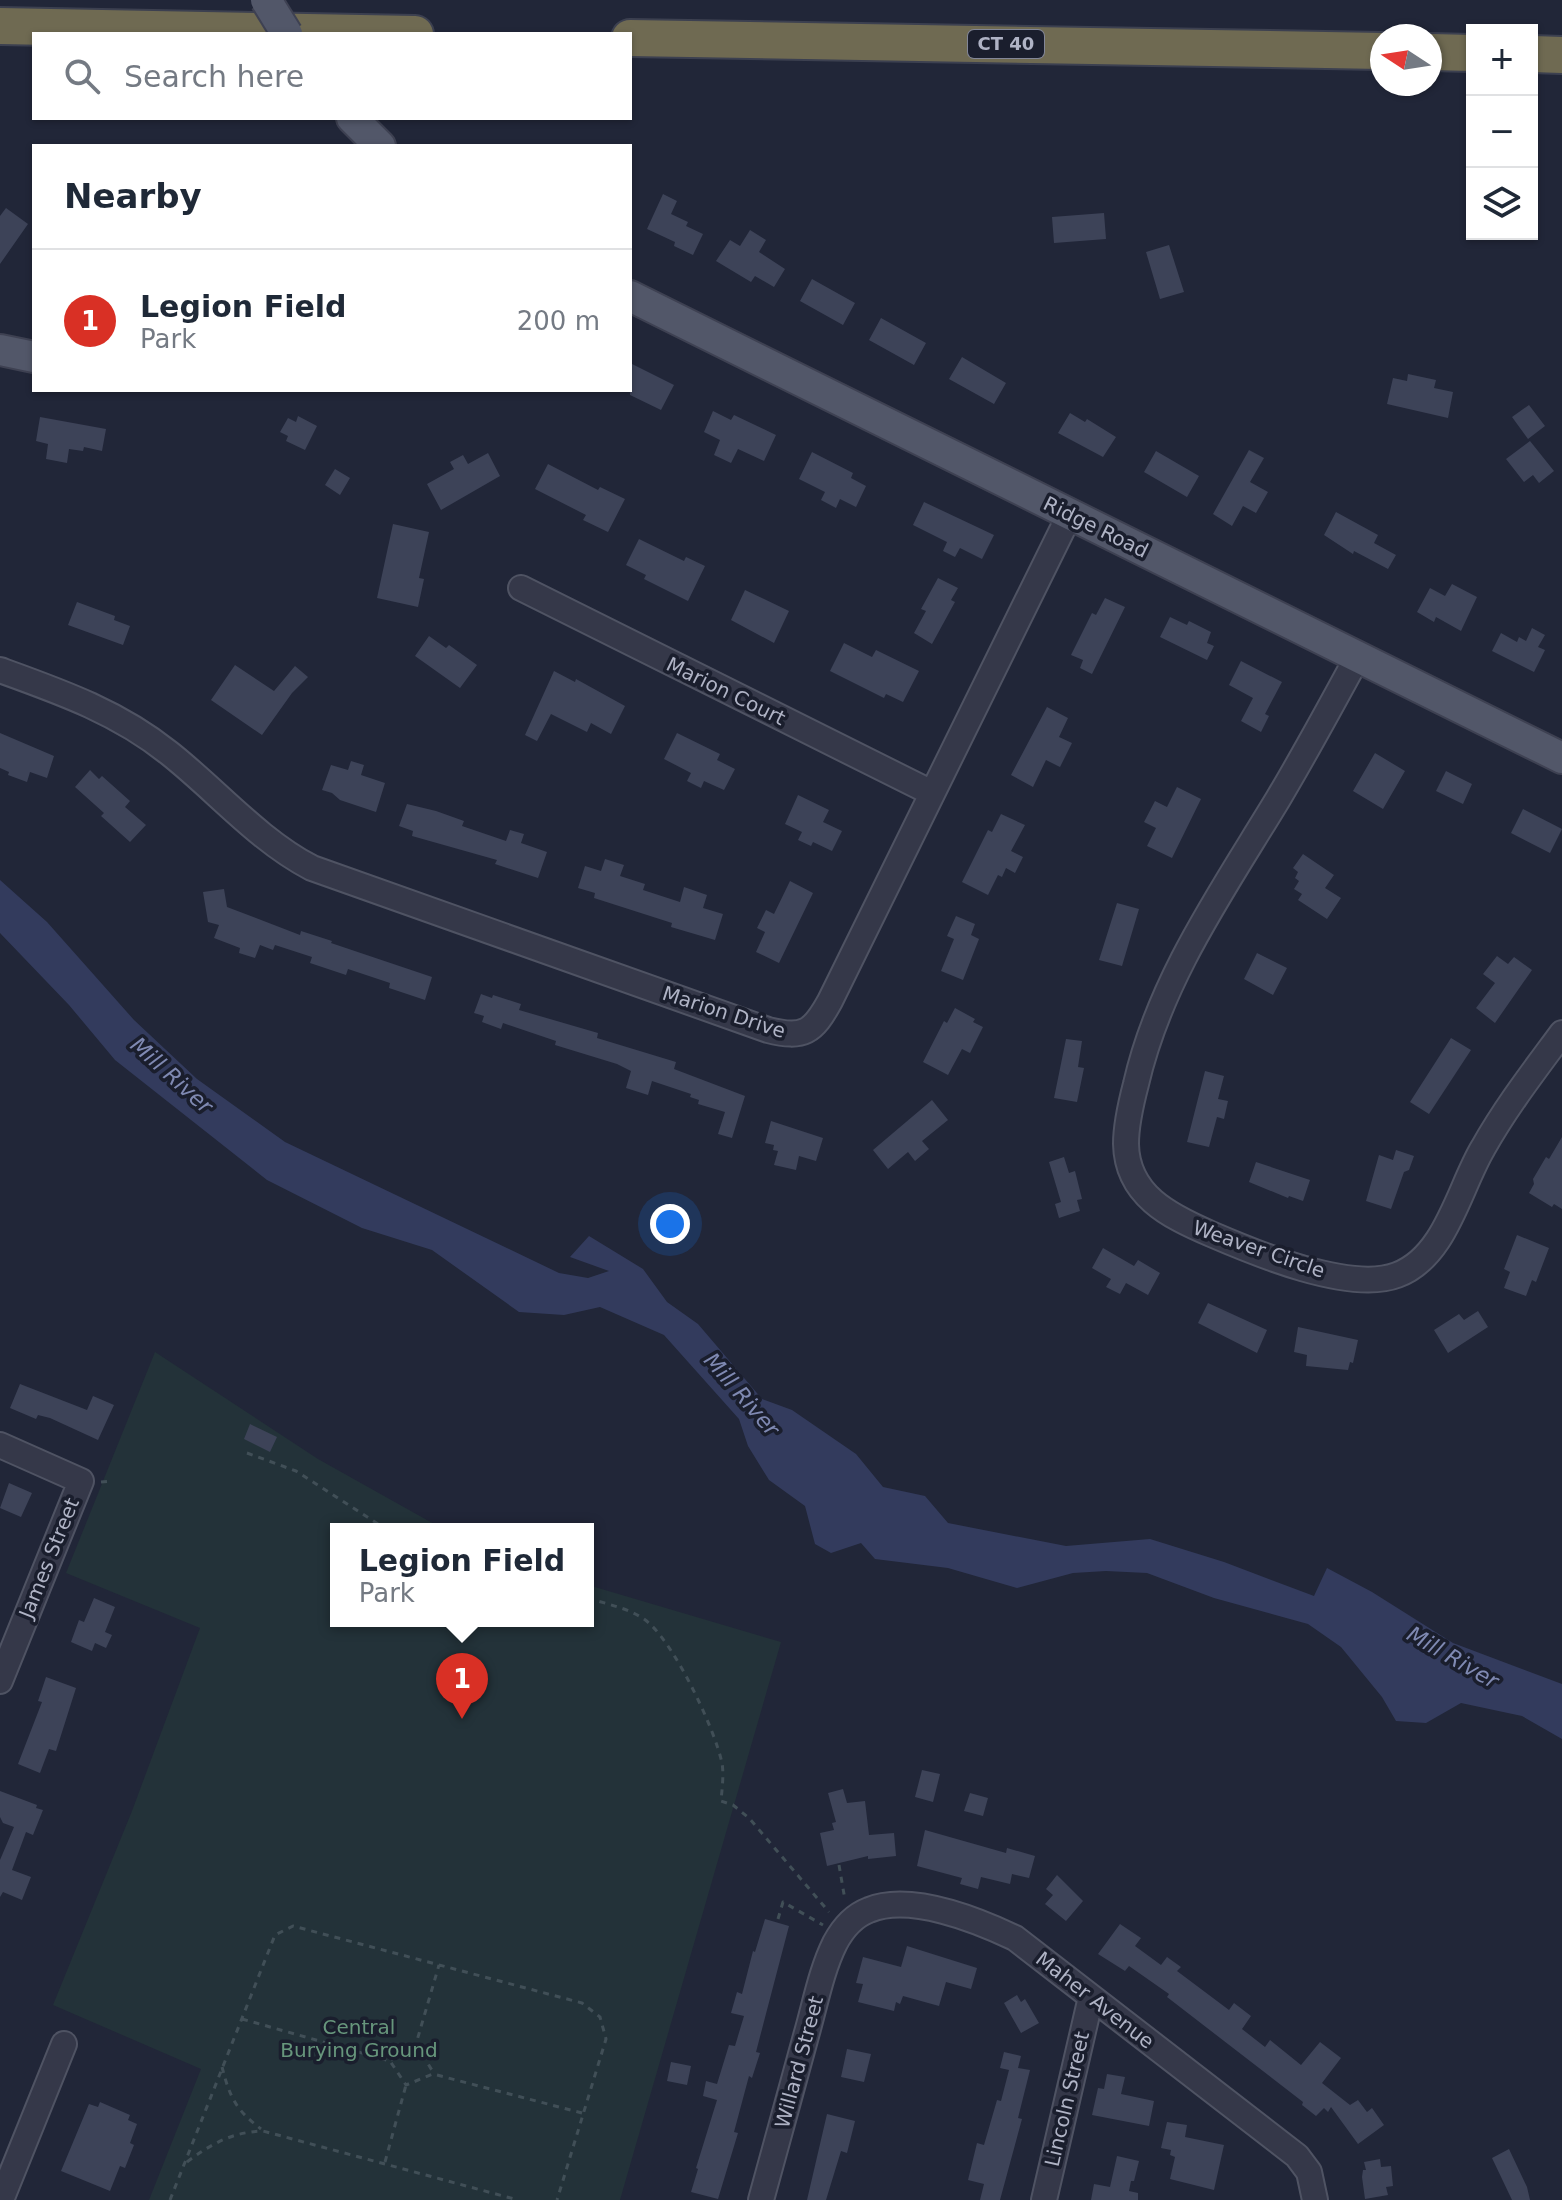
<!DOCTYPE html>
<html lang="en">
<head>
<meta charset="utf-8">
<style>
  body { margin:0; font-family:"DejaVu Sans",sans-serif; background:#f6f6f7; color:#1f2937 }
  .controls { position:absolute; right:24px; top:24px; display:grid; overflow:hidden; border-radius:0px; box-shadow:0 2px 6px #0004 }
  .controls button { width:72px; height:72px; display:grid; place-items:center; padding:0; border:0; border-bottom:2px solid #e0e1e3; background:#fff; color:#1f2937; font:40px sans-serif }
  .compass { position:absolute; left:1370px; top:24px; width:72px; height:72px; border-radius:50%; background:#fff; box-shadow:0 2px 6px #0004; rotate:282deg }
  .you { position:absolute; left:670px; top:1224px; width:28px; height:28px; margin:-20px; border:6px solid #fff; border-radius:50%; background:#1a73e8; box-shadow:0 0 0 12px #1a73e833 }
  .badge { display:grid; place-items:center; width:52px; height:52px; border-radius:50%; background:#d93025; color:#fff; font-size:26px; font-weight:700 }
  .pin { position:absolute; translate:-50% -66px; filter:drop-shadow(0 2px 4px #0008) }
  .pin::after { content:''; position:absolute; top:42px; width:28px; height:24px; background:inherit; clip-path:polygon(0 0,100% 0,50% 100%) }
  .popup { position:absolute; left:330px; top:1523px; width:264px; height:104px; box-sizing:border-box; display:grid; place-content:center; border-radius:0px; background:#fff; filter:drop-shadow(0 2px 6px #0005); font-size:26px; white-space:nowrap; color:#747a83 }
  .popup b { font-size:30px; color:#1f2937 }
  .popup::after { content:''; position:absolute; left:50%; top:100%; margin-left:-16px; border:16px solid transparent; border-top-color:#fff }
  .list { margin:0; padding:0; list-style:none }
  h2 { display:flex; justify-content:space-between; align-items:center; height:104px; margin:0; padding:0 32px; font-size:34px }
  h2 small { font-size:26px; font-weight:400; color:#747a83 }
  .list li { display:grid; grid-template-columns:52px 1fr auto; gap:24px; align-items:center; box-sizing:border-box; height:144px; padding:0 32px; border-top:2px solid #e0e1e3 }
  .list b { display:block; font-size:30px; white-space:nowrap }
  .list p { margin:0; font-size:26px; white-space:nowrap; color:#747a83 }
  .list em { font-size:26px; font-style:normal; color:#747a83 }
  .icon { flex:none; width:44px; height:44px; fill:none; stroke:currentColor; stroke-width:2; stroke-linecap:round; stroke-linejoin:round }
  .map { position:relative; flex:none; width:1562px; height:2200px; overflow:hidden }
  .search { position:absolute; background:#fff; box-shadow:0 2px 6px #0004; left:32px; top:32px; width:600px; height:88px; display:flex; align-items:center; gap:20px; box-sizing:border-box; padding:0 28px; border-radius:0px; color:#747a83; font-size:30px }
  .panel { position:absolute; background:#fff; box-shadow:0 2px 6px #0004; left:32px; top:144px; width:600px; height:248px; border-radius:0px }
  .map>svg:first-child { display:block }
  .green { fill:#233239 }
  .water { fill:#333b5d }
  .building { fill:#3d4358 }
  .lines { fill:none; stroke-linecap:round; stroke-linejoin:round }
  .minor-casing { stroke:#4f5363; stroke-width:28 }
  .major-casing { stroke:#3e4152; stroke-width:34 }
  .highway-casing { stroke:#3c4050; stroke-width:40 }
  .path { stroke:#414f57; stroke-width:3; stroke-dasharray:6 6; stroke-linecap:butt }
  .minor { stroke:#353849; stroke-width:24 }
  .major { stroke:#525769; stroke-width:30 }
  .highway { stroke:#6f6a52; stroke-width:36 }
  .major-bridge-casing { stroke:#3e4152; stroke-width:34; stroke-linecap:butt }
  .major-bridge { stroke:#525769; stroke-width:30 }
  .labels { text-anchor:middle; stroke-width:7; stroke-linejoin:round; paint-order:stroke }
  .shield { fill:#1a1e2d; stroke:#828697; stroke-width:2 }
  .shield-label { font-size:18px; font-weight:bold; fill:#afb3c5 }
  .street-label { font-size:20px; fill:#afb3c5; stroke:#1a1e2d }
  .park-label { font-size:20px; fill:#67967c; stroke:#1a1e2d }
  .water-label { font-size:22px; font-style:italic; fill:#7f89b2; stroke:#1a1e2d }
</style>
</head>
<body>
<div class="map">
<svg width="1562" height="2200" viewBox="0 0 1562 2200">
  <rect width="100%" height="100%" fill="#212638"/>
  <path class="green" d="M155 1352 318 1459 443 1529H336V1621H588V1585L781 1642 620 2200H149L201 2069 53 2005 132 1811 200 1628 66 1573Z"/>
  <path class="water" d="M0 880 47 922 134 1020 197 1079 285 1142 559 1273 588 1278 609 1271 570 1257 589 1236 643 1269 667 1302 698 1324 762 1399 792 1410 856 1454 883 1487 925 1496 948 1523 1066 1546 1150 1539 1224 1562 1314 1596 1327 1568 1372 1592 1453 1643 1562 1684V1739L1522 1716 1461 1703 1426 1723 1396 1721 1382 1697 1341 1647 1308 1624 1214 1598 1147 1573 1106 1571 1073 1573 1017 1588 948 1568 875 1559 861 1543 831 1553 815 1544 805 1506 769 1480 748 1446 739 1419 664 1335 600 1307 564 1315 519 1312 432 1250 362 1228 267 1180 115 1060 69 1005 0 933Z"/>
  <path class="building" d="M663 194 677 201 671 214 688 222 686 226 703 234 693 255 674 246 675 242 647 229Z
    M6 208 28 224 0 264V216Z
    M1104 213 1106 239 1054 243 1052 217Z
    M750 230 766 240 759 252 785 269 774 287 755 276 751 282 716 261 730 240 740 246Z
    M1169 245 1184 292 1160 299 1146 252Z
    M812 279 855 303 843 325 800 301Z
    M881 318 926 343 914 365 869 340Z
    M962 357 1006 383 994 404 949 379Z
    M630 363 674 385 661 410 630 395Z
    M1408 374 1436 380 1434 388 1453 392 1448 418 1387 404 1393 378 1407 381Z
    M1529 405 1545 426 1528 439 1512 417Z
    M713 411 731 420 734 415 776 435 764 461 738 449 731 463 714 455 720 440 704 432Z
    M1070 413 1085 422 1087 419 1116 437 1103 457 1058 433Z
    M298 416 317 426 305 450 286 441 288 436 280 432 288 418 296 422Z
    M40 417 106 429 102 451 84 447 83 451 69 449 67 463 46 459 48 444 36 441Z
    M1530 441 1554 471 1539 483 1533 475 1524 482 1506 459Z
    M1249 450 1264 458 1250 482 1268 492 1256 513 1243 506 1232 526 1213 514Z
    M1156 451 1199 476 1187 497 1144 472Z
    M812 452 853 473 851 478 866 486 856 507 840 499 836 508 821 500 825 492 799 479Z
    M488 453 500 476 441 510 427 484 454 469 450 462 463 455 468 464Z
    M548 464 598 490 600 487 625 499 608 532 583 520 586 515 535 489Z
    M335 469 350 478 340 495 325 485Z
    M924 502 994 535 982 559 960 548 955 557 943 551 947 542 913 525Z
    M1336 512 1378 535 1374 543 1396 555 1388 569 1354 551 1353 554 1324 535Z
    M393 524 429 532 419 578 424 579 418 607 377 598Z
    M639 539 684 561 686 557 705 566 688 601 644 579 646 575 626 565Z
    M938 578 958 588 951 600 955 602 932 644 914 633 926 611 921 609Z
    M1452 584 1477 597 1461 631 1436 617 1434 622 1417 612 1430 588 1445 596Z
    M745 590 789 611 774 643 731 620Z
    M1105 598 1125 607 1092 674 1080 668 1083 660 1071 655 1092 613 1096 615Z
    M77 602 115 616 114 620 130 626 123 645 68 625Z
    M1170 617 1187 625 1189 621 1211 632 1207 643 1214 646 1207 660 1160 637Z
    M1532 628 1545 635 1538 647 1545 650 1534 672 1492 651 1501 633 1517 642 1519 637 1526 641Z
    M429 636 446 648 449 645 477 665 460 688 415 656Z
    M844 643 872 657 876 650 919 671 903 702 886 694 884 698 830 671Z
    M1241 661 1282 682 1265 714 1269 716 1261 732 1241 721 1253 698 1229 685Z
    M235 665 274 691 295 666 308 677 292 693 262 735 211 700Z
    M554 671 575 682 576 679 625 706 611 734 591 723 587 732 551 714 537 741 525 735Z
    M1047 707 1068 718 1059 737 1072 743 1060 767 1046 760 1033 787 1011 775Z
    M0 733 54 756 47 778 30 772 27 782 8 775 9 772 0 768Z
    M677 733 720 754 717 760 735 769 724 790 704 781 701 788 687 781 691 773 664 759Z
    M1375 753 1405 771 1383 809 1353 791Z
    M351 761 364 765 361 775 385 783 376 812 340 800 332 793 322 790 331 765 348 770Z
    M90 770 99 779 102 776 130 801 125 807 146 825 130 842 101 816 104 813 75 787Z
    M1446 771 1472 784 1463 804 1436 791Z
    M1177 787 1201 799 1172 858 1147 846 1156 828 1144 822 1155 801 1167 807Z
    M798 795 829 810 823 822 842 831 832 851 813 842 811 846 798 840 802 832 785 824Z
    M407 804 436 811 464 821 462 826 506 841 510 830 524 834 521 843 547 852 538 878 495 864 497 860 412 836 413 831 399 826Z
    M1523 809 1562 829 1550 853 1511 833Z
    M1001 814 1025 825 1011 851 1023 857 1015 873 1006 868 1002 877 998 875 988 895 962 882 988 830 992 832Z
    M1303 854 1334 875 1325 888 1341 898 1327 919 1298 900 1302 894 1294 889 1299 881 1295 878 1298 872 1293 868Z
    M605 859 624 865 620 876 645 884 643 890 680 902 684 887 707 895 703 908 723 914 715 940 671 927 672 923 594 898 595 893 578 888 585 866 601 871Z
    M790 881 813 893 779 963 756 952 765 932 757 928 766 910 774 914Z
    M224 889 227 907 300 935 301 931 332 941 331 943 432 977 425 1000 389 988 390 983 348 969 346 975 310 963 312 957 275 945 273 950 260 945 255 958 239 953 240 948 214 938 219 925 208 922 203 892Z
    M1117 903 1139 909 1122 966 1099 960Z
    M956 916 975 924 971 935 979 939 963 980 941 971 954 939 947 936Z
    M1257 953 1287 968 1273 995 1244 979Z
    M1497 956 1508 964 1514 957 1532 970 1495 1023 1476 1008 1495 983 1483 974Z
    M481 994 492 998 493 995 521 1004 519 1010 598 1033 597 1038 676 1062 674 1069 745 1096 732 1138 718 1134 725 1112 698 1104 699 1100 690 1097 691 1094 652 1081 648 1095 626 1088 631 1071 617 1064 555 1045 556 1041 503 1023 501 1029 482 1022 484 1016 474 1013Z
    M955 1008 975 1019 973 1022 983 1027 970 1053 962 1049 948 1075 923 1062 944 1021 947 1023Z
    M1451 1038 1471 1050 1429 1114 1410 1102Z
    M1066 1039 1082 1041 1078 1067 1084 1068 1077 1102 1054 1098Z
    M1205 1071 1224 1076 1218 1099 1228 1101 1224 1119 1217 1117 1209 1147 1187 1142Z
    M932 1100 948 1120 922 1141 929 1149 915 1161 908 1152 888 1169 873 1150Z
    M771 1121 823 1138 816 1161 799 1156 796 1170 774 1165 778 1151 773 1150 774 1145 765 1143Z
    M1562 1137V1209L1554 1204 1552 1207 1529 1193 1534 1184 1533 1179 1546 1157 1549 1159Z
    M1396 1150 1414 1156 1409 1170 1404 1172 1391 1209 1366 1201 1379 1155 1393 1160Z
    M1064 1157 1069 1173 1075 1171 1082 1199 1077 1200 1080 1211 1059 1218 1055 1204 1061 1202 1049 1162Z
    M1256 1162 1310 1180 1303 1201 1289 1196 1288 1198 1249 1182Z
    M1517 1235 1549 1248 1536 1282 1532 1280 1526 1296 1504 1288 1510 1272 1504 1269Z
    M1103 1248 1134 1266 1138 1260 1160 1273 1148 1295 1126 1283 1120 1294 1106 1287 1111 1279 1092 1268Z
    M1208 1303 1267 1330 1257 1353 1198 1323Z
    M1478 1311 1488 1327 1448 1353 1434 1330 1459 1314 1464 1320Z
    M1298 1327 1358 1340 1353 1363 1350 1362 1348 1370 1306 1366 1307 1355 1294 1352Z
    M20 1384 87 1410 93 1396 114 1405 98 1440 50 1418 38 1415 36 1419 10 1408Z
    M250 1424 277 1437 270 1452 244 1439Z
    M9 1483 32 1493 21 1517 0 1508Z
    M94 1598 115 1607 105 1632 112 1635 106 1648 95 1643 92 1651 71 1642 79 1620 84 1622Z
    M46 1677 76 1688 56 1751 49 1749 40 1773 18 1764 42 1702 38 1701Z
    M922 1770 940 1774 933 1802 915 1797Z
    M843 1789 847 1803 865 1801 869 1835 894 1833 896 1856 868 1859V1856L827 1866 820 1833 834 1830 832 1823 836 1822 828 1793Z
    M0 1791 37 1805 36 1808 43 1810 33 1835 26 1832 12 1870 31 1877 22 1900 3 1892 0 1897V1860L14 1827 3 1823 0 1817Z
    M970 1793 988 1798 983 1816 964 1811Z
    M925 1830 1006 1853 1007 1848 1035 1856 1029 1878 1012 1874 1010 1884 981 1877 978 1889 960 1884 962 1878 917 1866Z
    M1057 1875 1083 1901 1066 1921 1045 1904 1053 1895 1046 1889Z
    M765 1919 789 1926 756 2052 760 2053 752 2078 749 2076 734 2132 738 2133 718 2199 691 2192 698 2169 696 2168 717 2100 703 2096 706 2081 717 2084 729 2045 735 2046 744 2016 731 2013 737 1992 742 1994 753 1951 755 1952Z
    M1120 1924 1141 1938 1135 1946 1161 1965 1167 1957 1181 1967 1177 1971 1229 2010 1234 2003 1251 2016 1242 2029 1265 2047 1270 2040 1301 2065 1320 2042 1341 2058 1322 2083 1350 2105 1358 2100 1367 2112 1372 2108 1384 2125 1358 2144 1331 2107 1328 2112 1324 2108 1316 2116 1302 2105 1303 2102 1167 1997 1169 1994 1129 1966 1125 1971 1098 1954Z
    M907 1946 977 1968 971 1989 946 1982 939 2006 903 1996 900 2004 896 2002 894 2011 858 2002 863 1984 856 1983 863 1957 901 1967Z
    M1017 1995 1021 2002 1025 1999 1039 2023 1021 2033 1004 2003Z
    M847 2049 871 2054 864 2082 841 2077Z
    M1004 2052 1021 2056 1018 2068 1030 2070 1018 2118 1022 2119 1000 2200H980L984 2184 968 2180 977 2143 984 2145 997 2100 1001 2101 1009 2070 1000 2068Z
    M671 2062 691 2066 687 2085 667 2081Z
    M1107 2074 1125 2077 1121 2094 1154 2101 1149 2126 1092 2115 1098 2088 1104 2089Z
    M100 2102 130 2115 128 2120 137 2124 130 2143 134 2145 125 2168 120 2166 110 2191 61 2171 89 2104 98 2107Z
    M827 2114 855 2121 847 2153 841 2151 826 2200H807Z
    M1167 2122 1187 2125 1185 2137 1224 2145 1214 2190 1170 2179 1175 2157 1170 2155 1171 2150 1161 2148Z
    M1509 2149 1527 2187 1530 2200H1512L1492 2158Z
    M1117 2156 1139 2161 1134 2181H1131L1129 2191 1138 2193V2200H1091L1094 2184 1110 2187Z
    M1380 2159 1381 2167 1391 2166 1393 2186 1386 2187 1388 2195 1365 2199 1362 2177 1363 2170H1366L1364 2162Z"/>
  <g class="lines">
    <g class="minor-casing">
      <path id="minor" d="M521 588 932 793
        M1358 656C1332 704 1306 752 1278 799 1223 890 1160 979 1136 1084 1131 1103 1126 1124 1126 1144 1127 1195 1169 1216 1211 1234 1255 1253 1350 1293 1397 1275 1446 1257 1459 1188 1483 1148 1506 1107 1534 1071 1562 1033
        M0 670C61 692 118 712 169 753 216 790 258 840 312 868L768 1030C804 1039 813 1032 830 1001L1070 514
        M0 1445 81 1481 0 1681
        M1 2200 64 2044
        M761 2200C776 2145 791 2090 806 2036 815 2005 821 1971 835 1943 843 1928 853 1916 869 1910 910 1893 977 1920 1015 1938L1297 2156 1309 2172 1315 2200
        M1044 2200 1091 1997"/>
    </g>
    <g class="major-casing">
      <path id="major" d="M352 118 380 146
        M630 296 1562 758
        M0 350 34 357"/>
    </g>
    <g class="highway-casing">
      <path id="highway" d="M0 26 415 34
        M630 38 1382 51
        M1430 52 1472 53
        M1532 54 1562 55"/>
    </g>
    <path class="path" d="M247 1453 296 1471 378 1524 393 1529
      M101 1482 112 1481
      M588 1598C609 1605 635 1609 651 1625 677 1650 714 1727 722 1763 724 1775 722 1789 721 1801L733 1805 749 1818 829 1912
      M839 1865 845 1900
      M778 1919 783 1902 823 1925
      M242 2019 390 2061 406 2085 433 2074 582 2113
      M416 2044 433 2072
      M391 2060 416 2044 439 1965
      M222 2067C230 2098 236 2110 261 2129
      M187 2162C211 2144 232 2132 263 2131L518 2200
      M385 2162 406 2085
      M170 2200 275 1935 293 1926 582 2003 600 2017 606 2039 557 2200"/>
    <use href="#minor" class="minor"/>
    <use href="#major" class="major"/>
    <use href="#highway" class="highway"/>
    <g class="major-bridge-casing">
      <path id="major-bridge" d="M266 0 287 34"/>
    </g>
    <use href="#major-bridge" class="major-bridge"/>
  </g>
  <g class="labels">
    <rect class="shield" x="968" y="30" width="76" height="28" rx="6"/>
    <g class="shield-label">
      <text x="1006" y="50">CT 40</text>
    </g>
    <g class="street-label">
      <text transform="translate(1096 527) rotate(26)" y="7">Ridge Road</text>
      <text transform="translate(726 691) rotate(26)" y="7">Marion Court</text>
      <text transform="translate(724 1012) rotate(18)" y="7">Marion Drive</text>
      <text transform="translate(1259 1249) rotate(19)" y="7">Weaver Circle</text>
      <text transform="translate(49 1558) rotate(-68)" y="7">James Street</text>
      <text transform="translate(1095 2000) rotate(38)" y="7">Maher Avenue</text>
      <text transform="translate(799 2062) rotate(-75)" y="7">Willard Street</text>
      <text transform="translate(1067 2099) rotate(-77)" y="7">Lincoln Street</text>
    </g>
    <g class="park-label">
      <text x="359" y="2034">Central<tspan x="359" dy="23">Burying Ground</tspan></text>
    </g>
    <g class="water-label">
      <text transform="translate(172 1075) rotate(42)" y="8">Mill River</text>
      <text transform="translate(742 1394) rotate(49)" y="8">Mill River</text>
      <text transform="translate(1453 1657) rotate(30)" y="8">Mill River</text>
    </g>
  </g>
</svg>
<div class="controls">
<button>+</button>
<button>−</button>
<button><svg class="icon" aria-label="layers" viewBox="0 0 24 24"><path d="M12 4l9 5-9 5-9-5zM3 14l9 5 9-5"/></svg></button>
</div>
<svg class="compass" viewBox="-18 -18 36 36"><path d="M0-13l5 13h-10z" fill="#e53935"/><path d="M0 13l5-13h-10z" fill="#747a83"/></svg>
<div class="you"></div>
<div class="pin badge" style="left:462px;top:1719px">1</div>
<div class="popup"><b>Legion Field</b>Park</div>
<div class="search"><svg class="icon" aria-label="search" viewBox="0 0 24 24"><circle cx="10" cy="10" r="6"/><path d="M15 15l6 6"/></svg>Search here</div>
<section class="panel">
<h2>Nearby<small></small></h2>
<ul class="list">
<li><span class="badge">1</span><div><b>Legion Field</b><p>Park</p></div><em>200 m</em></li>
</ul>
</section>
</div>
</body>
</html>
